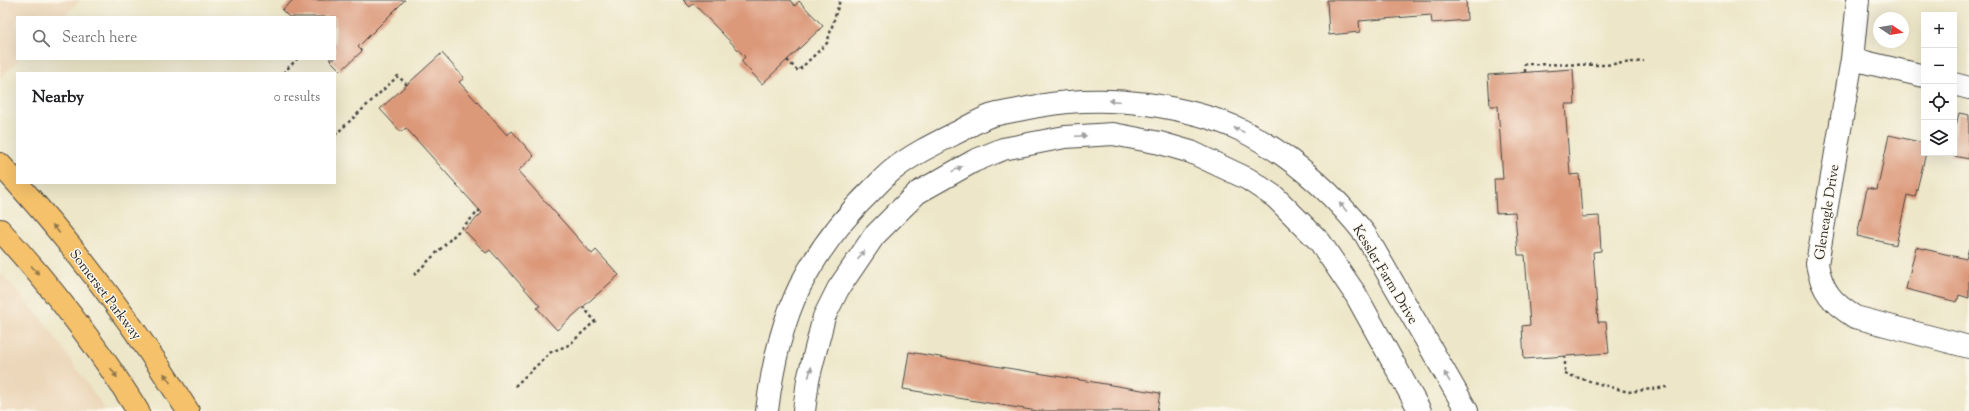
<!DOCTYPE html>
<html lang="en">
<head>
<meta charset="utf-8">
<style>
  body { margin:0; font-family:"Sorts Mill Goudy",serif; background:#f2f2f2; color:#202124 }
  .controls { position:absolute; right:12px; top:12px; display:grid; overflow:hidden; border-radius:0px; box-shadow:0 4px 16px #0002 }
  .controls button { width:36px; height:36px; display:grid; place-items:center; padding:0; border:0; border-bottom:1px solid #e0e0e0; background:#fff; color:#202124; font:20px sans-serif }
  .compass { position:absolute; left:1873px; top:12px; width:36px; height:36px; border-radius:50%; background:#fff; box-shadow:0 4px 16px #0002; rotate:102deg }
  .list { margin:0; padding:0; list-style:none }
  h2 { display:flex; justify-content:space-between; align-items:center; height:52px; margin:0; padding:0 16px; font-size:17px }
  h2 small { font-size:13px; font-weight:400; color:#757577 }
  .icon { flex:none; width:22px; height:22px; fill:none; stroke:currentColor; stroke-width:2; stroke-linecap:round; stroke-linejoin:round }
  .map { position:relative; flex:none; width:1969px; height:411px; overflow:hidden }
  .search { position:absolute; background:#fff; box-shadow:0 4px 16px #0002; left:16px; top:16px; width:320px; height:44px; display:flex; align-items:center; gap:10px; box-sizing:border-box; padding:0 14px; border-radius:0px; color:#757577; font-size:15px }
  .panel { position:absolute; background:#fff; box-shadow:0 4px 16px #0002; left:16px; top:72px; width:320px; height:112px; border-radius:0px }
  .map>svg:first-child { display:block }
  .built { fill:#ecd7ba }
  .building { fill:#dc997a }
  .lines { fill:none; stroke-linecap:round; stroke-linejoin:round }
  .street-casing { stroke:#484743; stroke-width:24 }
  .primary-casing { stroke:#484743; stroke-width:24 }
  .path { stroke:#484743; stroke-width:2.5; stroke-dasharray:3 3; stroke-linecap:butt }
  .street { stroke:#fff; stroke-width:22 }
  .primary { stroke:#f5c16b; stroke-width:22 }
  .oneway { fill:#a0a0a0 }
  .oneway2 { fill:#90764b }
  .labels { text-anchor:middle; stroke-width:3; stroke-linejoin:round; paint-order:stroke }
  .street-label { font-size:14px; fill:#2b2b2b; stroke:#fbf7ec }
</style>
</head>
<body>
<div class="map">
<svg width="1969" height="411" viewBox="0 0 1969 411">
  <rect width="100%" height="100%" fill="#fbf7ec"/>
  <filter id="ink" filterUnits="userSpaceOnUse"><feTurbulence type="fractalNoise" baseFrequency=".025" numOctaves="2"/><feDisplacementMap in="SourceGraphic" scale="8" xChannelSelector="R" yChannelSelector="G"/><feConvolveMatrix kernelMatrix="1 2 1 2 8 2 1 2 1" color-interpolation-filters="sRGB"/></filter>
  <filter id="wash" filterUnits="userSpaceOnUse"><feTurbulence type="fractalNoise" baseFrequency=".012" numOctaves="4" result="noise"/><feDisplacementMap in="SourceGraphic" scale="16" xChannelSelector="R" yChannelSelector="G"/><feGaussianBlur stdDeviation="0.9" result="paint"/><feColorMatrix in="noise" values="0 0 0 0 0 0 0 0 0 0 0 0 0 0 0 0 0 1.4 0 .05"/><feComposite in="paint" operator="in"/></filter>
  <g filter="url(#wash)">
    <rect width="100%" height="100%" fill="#ede6c8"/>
    <path class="built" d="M0 0H80L63 17H17V59H20L0 78Z
      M0 272 46 324 106 411H0Z"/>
    <g id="blocks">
      <path class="building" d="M293 0H405L358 47 362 51 341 71 329 59H335V17H289L282 10Z
        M683 0H790L795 6 799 1 823 26 762 84 741 61 745 57 693 3 690 7Z
        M1327 0H1466L1467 20 1432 23 1431 15 1359 21 1360 32 1329 35Z
        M442 53 464 78 459 82 507 135 512 131 534 156 518 171 592 254 596 250 619 275 557 330 537 308 540 306 490 250 486 253 464 230 482 213 406 128 401 132 380 109Z
        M1573 69 1575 104H1565L1570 175 1579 174 1582 217 1599 216 1601 251 1593 252 1598 322H1606L1609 353 1524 359 1522 326 1530 325 1525 255H1518L1515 212 1496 213 1494 179H1503L1498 106H1490L1488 75Z
        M1959 113 1969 115V159L1949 155 1954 153V134Z
        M1889 135 1924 143V153H1926L1915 197 1907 195 1896 245 1857 236 1867 188 1877 190Z
        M1916 247 1966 259 1969 248V298L1959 295 1957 302 1906 289Z
        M909 352 1160 393 1157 411H1037L903 389Z"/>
    </g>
  </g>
  <g filter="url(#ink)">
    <use href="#blocks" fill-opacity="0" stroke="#484743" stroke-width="1"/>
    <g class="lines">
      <g class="street-casing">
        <path id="street" d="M1858 0 1852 59 1817 264C1822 291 1832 303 1855 317L1969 347
          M1852 59 1924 76
          M1954 84 1969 88
          M767 411C772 368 781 325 800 286 819 249 844 217 873 189 880 182 887 174 894 169 913 154 936 143 958 132 968 127 979 120 990 116 999 113 1009 112 1018 110 1063 100 1102 98 1147 104 1180 109 1212 116 1241 130 1291 155 1331 191 1365 234L1467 411
          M804 411 808 380 824 317 838 289 874 236 917 193 974 161 1003 149 1065 137 1113 134 1160 143 1191 152 1248 179 1275 197 1320 242 1356 295 1420 411"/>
      </g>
      <g class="primary-casing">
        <path id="primary" d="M0 164 17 183
          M17 183C81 254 138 331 188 411
          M0 230C51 286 98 347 138 411"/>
      </g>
      <path class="path" d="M787 60 798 71 827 43 840 0
        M1525 72V64L1604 65 1644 61
        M283 73 297 59
        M335 135 398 76 407 85
        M414 275 480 210
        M1565 356V374L1628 392 1667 387
        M515 386 551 352 569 345 595 321 583 307"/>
      <use href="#street" class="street"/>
      <use href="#primary" class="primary"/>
    </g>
    <defs><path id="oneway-solid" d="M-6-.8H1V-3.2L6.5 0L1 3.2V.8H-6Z"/></defs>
    <g class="oneway">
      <use href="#oneway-solid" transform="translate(1114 101) rotate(-178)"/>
      <use href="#oneway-solid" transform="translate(1239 130) rotate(-155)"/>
      <use href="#oneway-solid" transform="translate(1081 136) rotate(-3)"/>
      <use href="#oneway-solid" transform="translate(957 169) rotate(-27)"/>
      <use href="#oneway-solid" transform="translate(1343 207) rotate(-132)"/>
      <use href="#oneway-solid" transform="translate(861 255) rotate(-56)"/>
      <use href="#oneway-solid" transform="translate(810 372) rotate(-75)"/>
      <use href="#oneway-solid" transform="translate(1447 377) rotate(-120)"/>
    </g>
    <g class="oneway2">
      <use href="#oneway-solid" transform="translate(56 229) rotate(-130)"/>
      <use href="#oneway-solid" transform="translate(35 270) rotate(49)"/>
      <use href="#oneway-solid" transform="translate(114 373) rotate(56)"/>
      <use href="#oneway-solid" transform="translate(167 378) rotate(-124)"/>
    </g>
  </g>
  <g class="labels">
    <g class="street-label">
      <text transform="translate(1826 212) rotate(-81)" y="5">Gleneagle Drive</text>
      <text transform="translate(1386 274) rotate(59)" y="5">Kessler Farm Drive</text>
      <text transform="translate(106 294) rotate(53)" y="5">Somerset Parkway</text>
    </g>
  </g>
</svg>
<div class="controls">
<button>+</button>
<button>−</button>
<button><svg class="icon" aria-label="locate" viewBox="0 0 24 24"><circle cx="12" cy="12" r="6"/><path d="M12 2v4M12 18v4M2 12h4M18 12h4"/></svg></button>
<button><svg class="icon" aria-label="layers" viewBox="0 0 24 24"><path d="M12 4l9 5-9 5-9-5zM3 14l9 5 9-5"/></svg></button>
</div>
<svg class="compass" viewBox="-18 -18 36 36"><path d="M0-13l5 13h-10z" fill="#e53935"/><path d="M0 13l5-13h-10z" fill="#757577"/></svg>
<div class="search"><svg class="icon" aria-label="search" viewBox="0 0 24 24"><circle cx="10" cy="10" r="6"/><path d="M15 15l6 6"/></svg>Search here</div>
<section class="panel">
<h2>Nearby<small>0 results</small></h2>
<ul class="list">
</ul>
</section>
</div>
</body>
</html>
